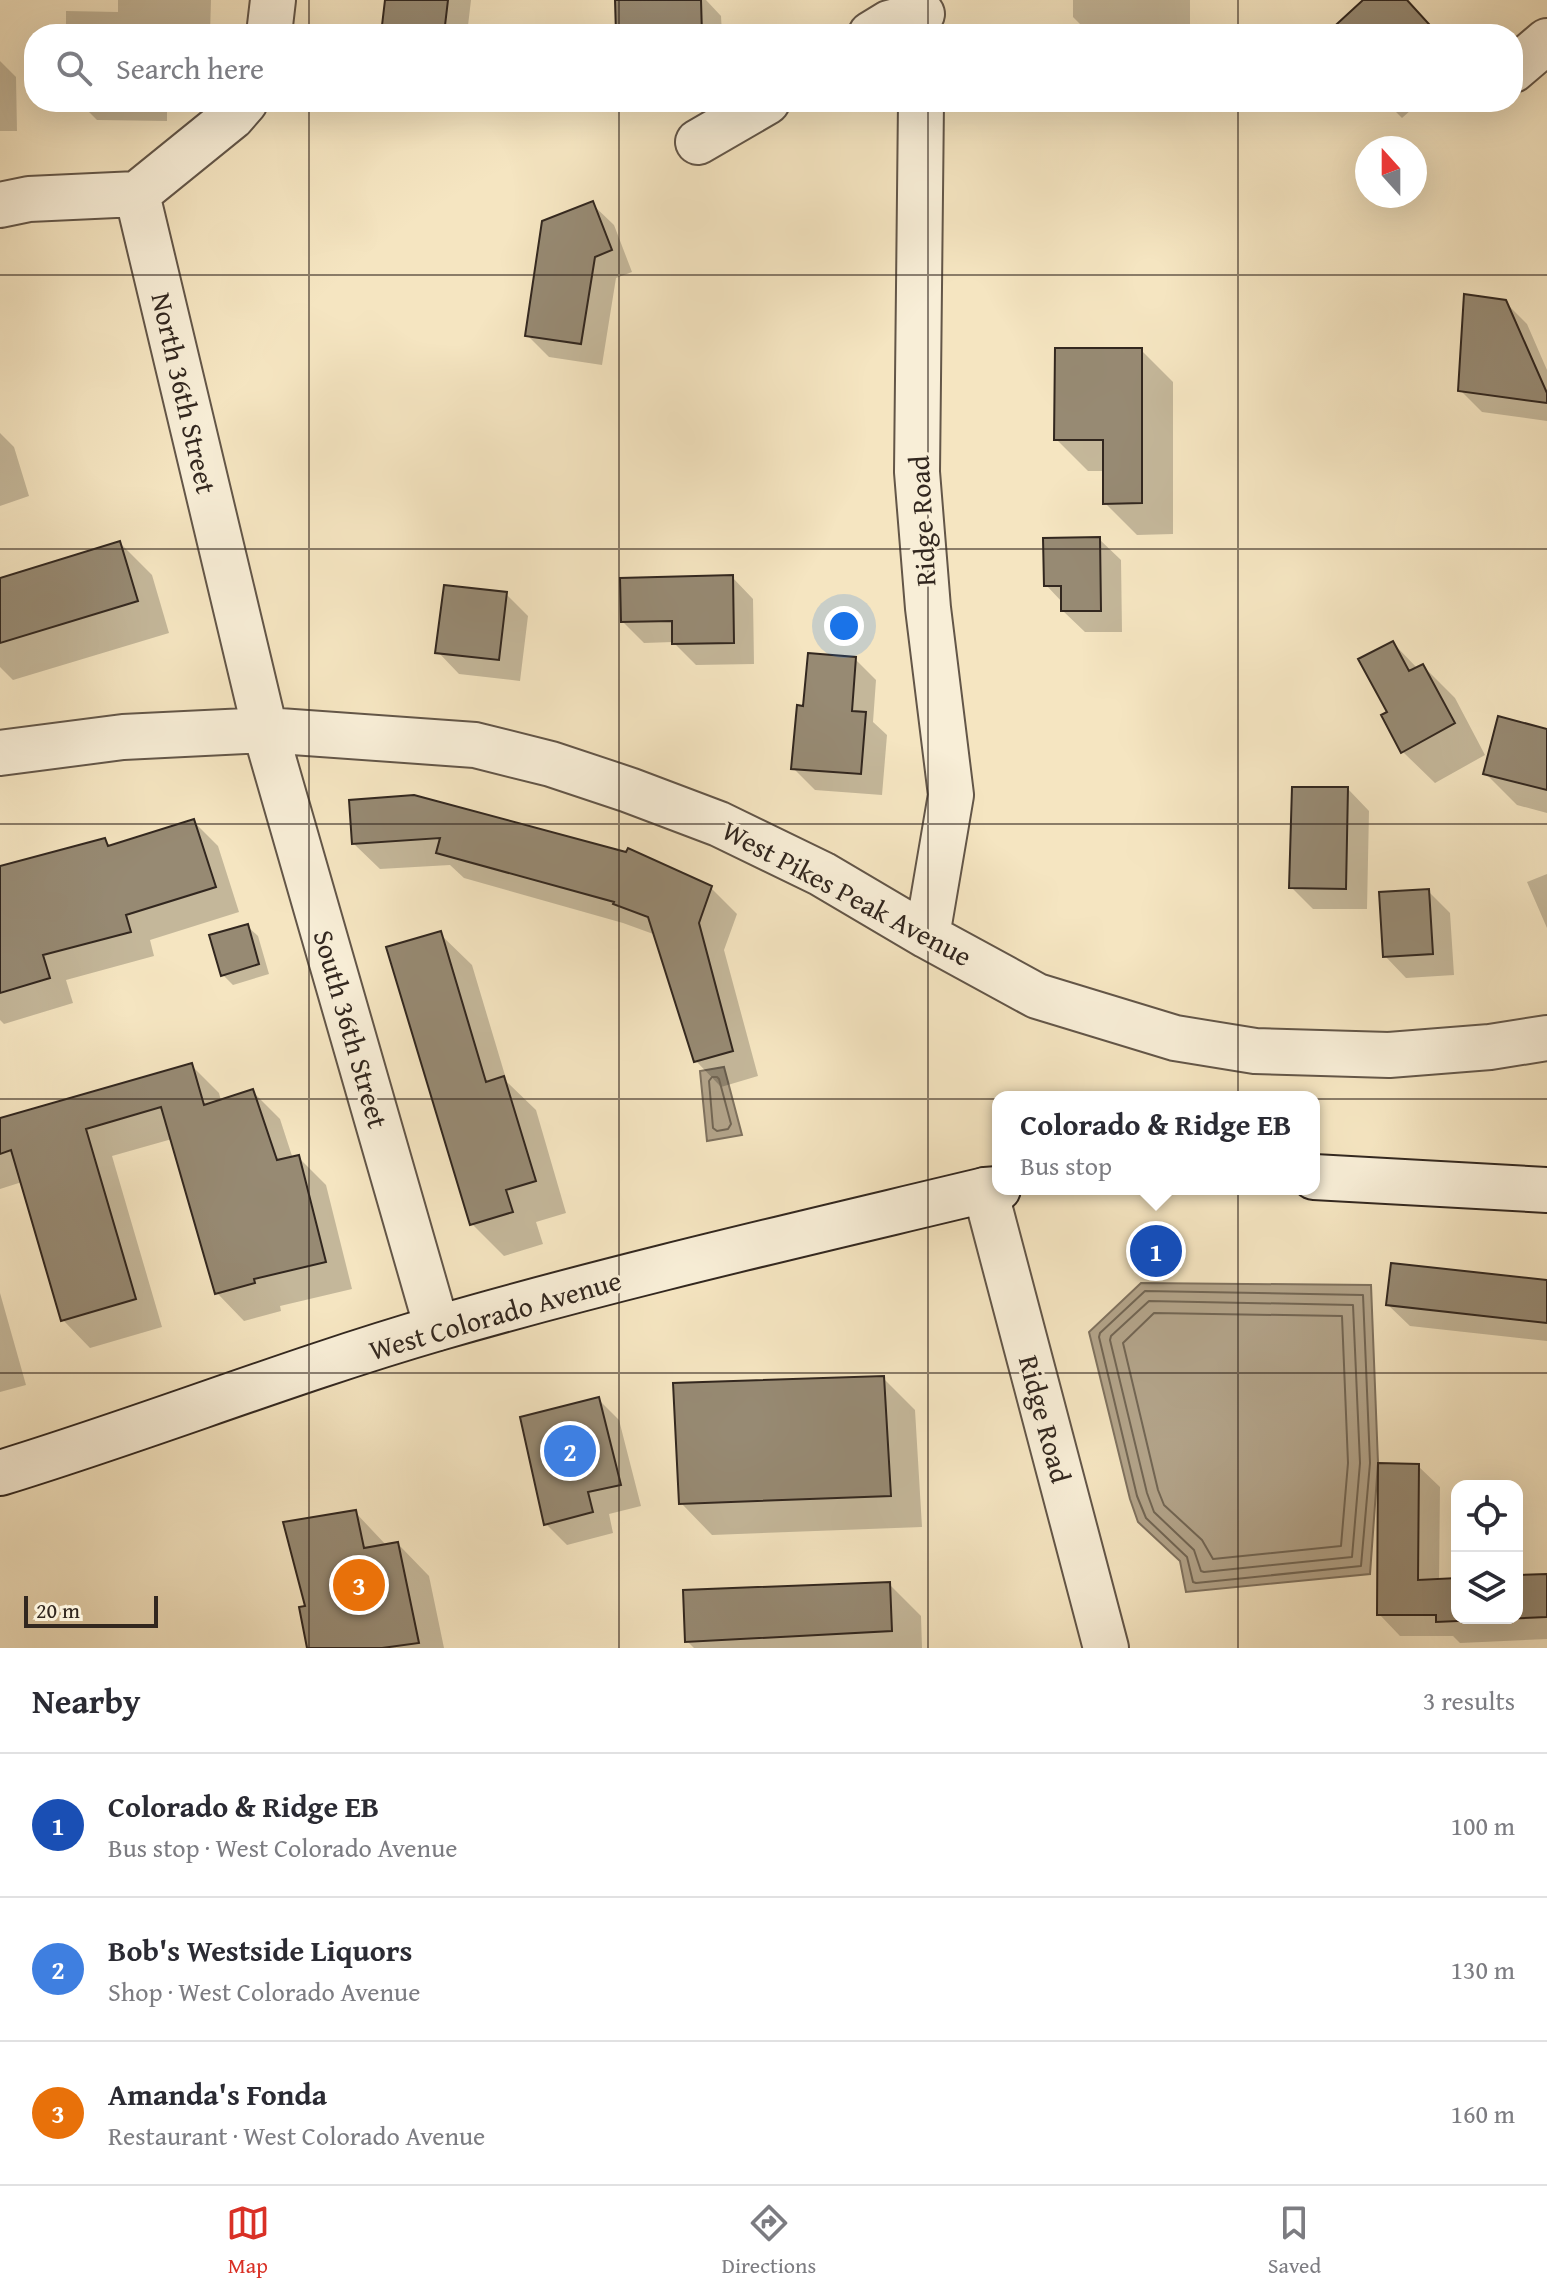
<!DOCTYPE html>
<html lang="en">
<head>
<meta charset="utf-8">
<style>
  body { margin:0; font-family:"Gentium Book Plus",serif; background:#f2f2f3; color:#2b2b33 }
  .controls { position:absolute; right:24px; bottom:24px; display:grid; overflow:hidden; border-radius:16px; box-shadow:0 8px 32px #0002 }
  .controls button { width:72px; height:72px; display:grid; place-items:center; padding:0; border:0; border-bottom:2px solid #e1e1e2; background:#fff; color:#2b2b33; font:40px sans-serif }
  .compass { position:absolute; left:1355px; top:136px; width:72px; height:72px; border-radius:50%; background:#fff; box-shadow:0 8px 32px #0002; rotate:339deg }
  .scale { position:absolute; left:24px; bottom:20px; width:134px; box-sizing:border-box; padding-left:8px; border:4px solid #32271f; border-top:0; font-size:22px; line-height:28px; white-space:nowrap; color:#32271f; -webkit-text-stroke:6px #f8eed7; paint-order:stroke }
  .you { position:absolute; left:844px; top:626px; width:28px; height:28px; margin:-20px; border:6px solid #fff; border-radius:50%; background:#1a73e8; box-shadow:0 0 0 12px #1a73e833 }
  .badge { display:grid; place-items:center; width:52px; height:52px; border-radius:50%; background:#d93025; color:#fff; font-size:26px; font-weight:700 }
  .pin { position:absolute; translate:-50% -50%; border:4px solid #fff; box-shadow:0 2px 8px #0006 }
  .popup { position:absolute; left:992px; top:1091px; width:328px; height:104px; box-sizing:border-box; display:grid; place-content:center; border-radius:16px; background:#fff; filter:drop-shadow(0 2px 6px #0005); font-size:26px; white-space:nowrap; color:#7c7c81 }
  .popup b { font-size:30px; color:#2b2b33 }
  .popup::after { content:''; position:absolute; left:50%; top:100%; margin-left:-16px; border:16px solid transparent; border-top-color:#fff }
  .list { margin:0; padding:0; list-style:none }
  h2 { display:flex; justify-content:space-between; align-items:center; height:104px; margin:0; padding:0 32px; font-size:34px }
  h2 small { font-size:26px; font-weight:400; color:#7c7c81 }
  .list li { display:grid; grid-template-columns:52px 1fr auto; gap:24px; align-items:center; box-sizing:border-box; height:144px; padding:0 32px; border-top:2px solid #e1e1e2 }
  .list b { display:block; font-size:30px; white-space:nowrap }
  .list p { margin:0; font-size:26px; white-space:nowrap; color:#7c7c81 }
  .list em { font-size:26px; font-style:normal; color:#7c7c81 }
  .icon { flex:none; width:44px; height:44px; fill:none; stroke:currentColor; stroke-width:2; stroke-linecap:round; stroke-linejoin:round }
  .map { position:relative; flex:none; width:1547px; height:1648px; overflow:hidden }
  .search { position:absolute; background:#fff; box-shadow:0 8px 32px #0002; left:24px; right:24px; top:24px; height:88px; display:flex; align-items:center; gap:20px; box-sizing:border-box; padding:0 28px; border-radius:32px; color:#7c7c81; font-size:30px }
  .sheet { height:536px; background:#fff }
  nav { display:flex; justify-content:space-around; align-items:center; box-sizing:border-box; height:112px; border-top:2px solid #e1e1e2; background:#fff; font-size:22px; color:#7c7c81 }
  nav a { display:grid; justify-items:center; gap:4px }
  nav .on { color:#d93025 }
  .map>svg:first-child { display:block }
  .water { fill:#b3a48a; stroke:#7f725f; stroke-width:2 }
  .shadow { fill:#0003 }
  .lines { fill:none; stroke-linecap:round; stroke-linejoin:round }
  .shore { stroke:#726654; stroke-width:2 }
  .building { fill:#978a73; stroke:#32271f; stroke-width:2 }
  .minor-casing { stroke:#635648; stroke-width:48 }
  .secondary-casing { stroke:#32271f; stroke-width:48 }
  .minor { stroke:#f8eed7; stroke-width:44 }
  .secondary { stroke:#f8eed7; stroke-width:44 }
  .grid { fill:none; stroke:#32271f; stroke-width:2; stroke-opacity:0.55 }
  .labels { text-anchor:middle; stroke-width:6; stroke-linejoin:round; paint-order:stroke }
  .street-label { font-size:28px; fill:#32271f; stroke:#f8eed7 }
</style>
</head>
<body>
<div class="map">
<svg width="1547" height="1648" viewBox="0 0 1547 1648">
  <rect width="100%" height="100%" fill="#f5e5c1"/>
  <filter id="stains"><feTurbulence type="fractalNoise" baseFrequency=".0025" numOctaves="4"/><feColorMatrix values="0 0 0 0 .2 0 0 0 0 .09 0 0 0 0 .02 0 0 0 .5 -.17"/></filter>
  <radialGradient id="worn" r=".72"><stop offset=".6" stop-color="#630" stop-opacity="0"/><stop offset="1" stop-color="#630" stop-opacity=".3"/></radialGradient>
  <path class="water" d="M724 1067 742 1135 707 1141 700 1071Z
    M1141 1283 1371 1285 1378 1463 1370 1574 1186 1592 1180 1561 1138 1522 1130 1499 1089 1332Z"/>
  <path class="shadow" d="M118 0H211L210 34H66V11L118 12Z
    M387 0H471L467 34H383Z
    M617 0H706L721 16 722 34H618Z
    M1073 0H1190V34H1090L1073 17Z
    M0 61 16 77 17 131H0Z
    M79 102H167V121L97 120Z
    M1386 102H1420L1402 118Z
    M1430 102H1447L1438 110Z
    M592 204 614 225 632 272 616 278 602 365 549 357 527 335Z
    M1505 302 1527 324 1547 370V421L1482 412 1460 390Z
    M1141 350 1173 382V534L1137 535 1105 503V471H1088L1056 439Z
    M0 433 14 447 29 496 0 506Z
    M1099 539 1121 560 1122 632H1085L1063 611V603L1046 585Z
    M120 543 152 575 169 633 13 680 0 667V580Z
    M732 577 753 599 754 664 696 665 673 642 644 643 623 622Z
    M506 594 528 616 520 681 459 674 438 652Z
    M1393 643 1418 669 1423 666 1455 698 1485 755 1435 783 1403 752 1390 713Z
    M855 659 876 680 873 722 887 735 882 795 815 790 793 768 805 708Z
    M1547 731V813L1517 805 1485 773Z
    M1348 789 1369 811 1367 909H1313L1291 887Z
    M351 801 627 854 711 888 737 914 724 950 758 1076 721 1087 696 1061 656 935 623 923 464 878 450 865 380 869 354 844Z
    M193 821 218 846 239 912 150 940 154 956 66 980 73 1003 4 1024 0 1020V866L105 840 111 847Z
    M1547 874V928L1527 882Z
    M1428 891 1450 913 1454 975 1406 978 1385 956Z
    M247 926 258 936 269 974 233 985 223 975Z
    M440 934 472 965 507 1082 536 1110 566 1213 536 1222 543 1244 504 1256 472 1224Z
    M191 1065 219 1093 221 1101 252 1091 280 1119 293 1159 298 1157 326 1185 352 1289 280 1306 281 1311 244 1321 217 1293 172 1139 112 1156 162 1327 90 1348 63 1320 22 1182 0 1189V1120Z
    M1547 1282V1341L1410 1326 1388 1305Z
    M0 1293 26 1385 0 1392Z
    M883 1378 915 1410 922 1527 712 1535 681 1503Z
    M598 1399 619 1420 641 1506 609 1514 613 1533 567 1545 546 1524Z
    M1418 1466 1440 1487 1439 1581 1457 1580V1618H1517V1577L1547 1576V1639L1460 1643 1453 1636H1400L1379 1614Z
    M355 1512 387 1546 398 1544 429 1576 444 1648H309L308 1608Z
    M889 1584 921 1616 922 1648H694L687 1641Z"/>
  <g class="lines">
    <path class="shore" d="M712 1077H717L719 1079 731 1124 728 1129 717 1131 713 1128 709 1081Z
      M1145 1291 1363 1295 1370 1463 1361 1566 1196 1583 1193 1582 1187 1557 1146 1518 1137 1496 1099 1337 1100 1333Z
      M1149 1301 1353 1305 1360 1463 1352 1557 1204 1572 1201 1571 1194 1550 1154 1512 1147 1493 1110 1340 1111 1336Z
      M1154 1313 1342 1316 1348 1463 1341 1546 1213 1559 1202 1540 1164 1505 1158 1490 1123 1343Z"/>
  </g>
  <path class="building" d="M385 0H448L444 34H381Z
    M615 0H701L702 34H616Z
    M1363 0H1407L1438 34H1326Z
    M593 201 612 250 595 257 581 344 525 336 542 221Z
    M1464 294 1506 300 1547 393V403L1458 391Z
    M1055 348H1142V503L1103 504V440H1054Z
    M1100 537 1101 611H1061V586H1044L1043 538Z
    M120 541 138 601 0 643V578Z
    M733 575 734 643 672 644V621L621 622 620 578Z
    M444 585 507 592 499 660 435 653Z
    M1393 641 1409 671 1423 664 1455 723 1401 753 1381 715 1387 712 1358 659Z
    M808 653 856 657 852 711 866 712 861 774 791 769 797 705 803 706Z
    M1498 716 1547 729V790L1483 774Z
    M1292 787H1348L1346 889 1289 888Z
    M414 795 626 852 628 848 712 886 699 923 733 1051 694 1062 648 917 613 904 614 902 436 853 440 838 352 844 349 800Z
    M194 819 216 887 126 915 131 932 43 955 50 978 0 993V866L105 838 108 846Z
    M1429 889 1433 954 1383 957 1379 892Z
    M248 924 259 964 221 976 209 935Z
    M441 931 486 1082 504 1076 536 1181 506 1190 513 1212 470 1225 386 947Z
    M192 1063 204 1105 253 1089 277 1160 299 1155 326 1262 254 1279 255 1283 215 1294 161 1107 86 1129 136 1299 61 1321 11 1150 0 1154V1118Z
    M1391 1263 1547 1280V1323L1386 1305Z
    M884 1376 891 1496 679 1504 673 1383Z
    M599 1397 621 1485 588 1492 593 1512 544 1525 520 1417Z
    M1378 1463 1419 1464 1418 1580 1457 1578V1618H1517V1575L1547 1574V1617L1436 1622V1615H1377Z
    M356 1510 364 1548 398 1542 419 1643 382 1648H307L299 1607 305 1606 283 1522Z
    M890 1582 892 1631 685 1642 683 1590Z"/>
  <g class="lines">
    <g class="minor-casing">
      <path id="minor" d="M269 34 273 0
        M871 34 889 23 922 14
        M1513 70 1547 41
        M245 102 232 117 137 194 265 730 437 1328
        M921 102 917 472 928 608 951 795 927 936
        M698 142 767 102
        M0 205 29 199 137 194
        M0 753 123 737 265 730 475 745 551 764 629 790 719 824 822 874 927 936 1037 996 1175 1038 1255 1051 1389 1055 1490 1047 1547 1038
        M985 1190 1106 1648"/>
    </g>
    <g class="secondary-casing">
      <path id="secondary" d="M1314 1177 1547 1190
        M0 1473C147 1428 290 1371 438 1328 618 1276 802 1234 985 1190L998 1189"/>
    </g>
    <use href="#minor" class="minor"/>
    <use href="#secondary" class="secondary"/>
  </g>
  <path class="grid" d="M309 0V34M619 0V34M928 0V34M1238 0V34M309 102V1648M619 102V1648M928 102V1648M1238 102V1648M0 275H1547M0 549H1547M0 824H1547M0 1099H1547M0 1373H1547"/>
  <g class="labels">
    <g class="street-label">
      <text transform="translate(184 393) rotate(77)" y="10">North 36th Street</text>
      <text transform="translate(922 521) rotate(-93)" y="10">Ridge Road</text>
      <text transform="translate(847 893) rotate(28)" y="10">West Pikes Peak Avenue</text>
      <text transform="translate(351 1029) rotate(74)" y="10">South 36th Street</text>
      <text transform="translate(495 1315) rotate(-16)" y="10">West Colorado Avenue</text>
      <text transform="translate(1045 1419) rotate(75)" y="10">Ridge Road</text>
    </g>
  </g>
  <rect width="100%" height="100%" filter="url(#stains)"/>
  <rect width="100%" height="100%" fill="url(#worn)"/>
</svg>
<div class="controls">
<button><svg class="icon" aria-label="locate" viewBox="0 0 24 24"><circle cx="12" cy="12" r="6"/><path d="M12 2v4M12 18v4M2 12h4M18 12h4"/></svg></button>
<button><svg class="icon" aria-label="layers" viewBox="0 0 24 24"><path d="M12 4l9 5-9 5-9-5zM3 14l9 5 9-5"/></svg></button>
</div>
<svg class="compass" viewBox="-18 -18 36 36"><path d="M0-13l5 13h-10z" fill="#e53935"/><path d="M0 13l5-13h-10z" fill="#7c7c81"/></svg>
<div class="scale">20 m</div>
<div class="you"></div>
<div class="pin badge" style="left:1156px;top:1251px;background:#1a4fb4">1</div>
<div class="popup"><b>Colorado &amp; Ridge EB</b>Bus stop</div>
<div class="pin badge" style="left:570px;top:1451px;background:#3f7fe0">2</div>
<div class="pin badge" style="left:359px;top:1585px;background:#e8710a">3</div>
<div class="search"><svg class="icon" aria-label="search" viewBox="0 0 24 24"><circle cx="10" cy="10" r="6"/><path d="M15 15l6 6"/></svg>Search here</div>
</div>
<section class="sheet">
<h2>Nearby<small>3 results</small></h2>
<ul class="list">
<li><span class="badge" style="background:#1a4fb4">1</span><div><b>Colorado &amp; Ridge EB</b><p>Bus stop · West Colorado Avenue</p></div><em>100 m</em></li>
<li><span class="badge" style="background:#3f7fe0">2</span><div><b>Bob's Westside Liquors</b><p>Shop · West Colorado Avenue</p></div><em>130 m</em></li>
<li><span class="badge" style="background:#e8710a">3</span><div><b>Amanda's Fonda</b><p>Restaurant · West Colorado Avenue</p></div><em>160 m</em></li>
</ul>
</section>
<nav>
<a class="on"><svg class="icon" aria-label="map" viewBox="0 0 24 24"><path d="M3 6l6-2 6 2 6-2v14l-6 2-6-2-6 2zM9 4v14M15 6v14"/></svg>Map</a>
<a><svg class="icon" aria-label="directions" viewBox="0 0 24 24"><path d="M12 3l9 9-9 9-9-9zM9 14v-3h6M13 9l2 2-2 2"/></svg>Directions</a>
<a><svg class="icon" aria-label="saved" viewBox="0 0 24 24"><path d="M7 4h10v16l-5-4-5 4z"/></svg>Saved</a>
</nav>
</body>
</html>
